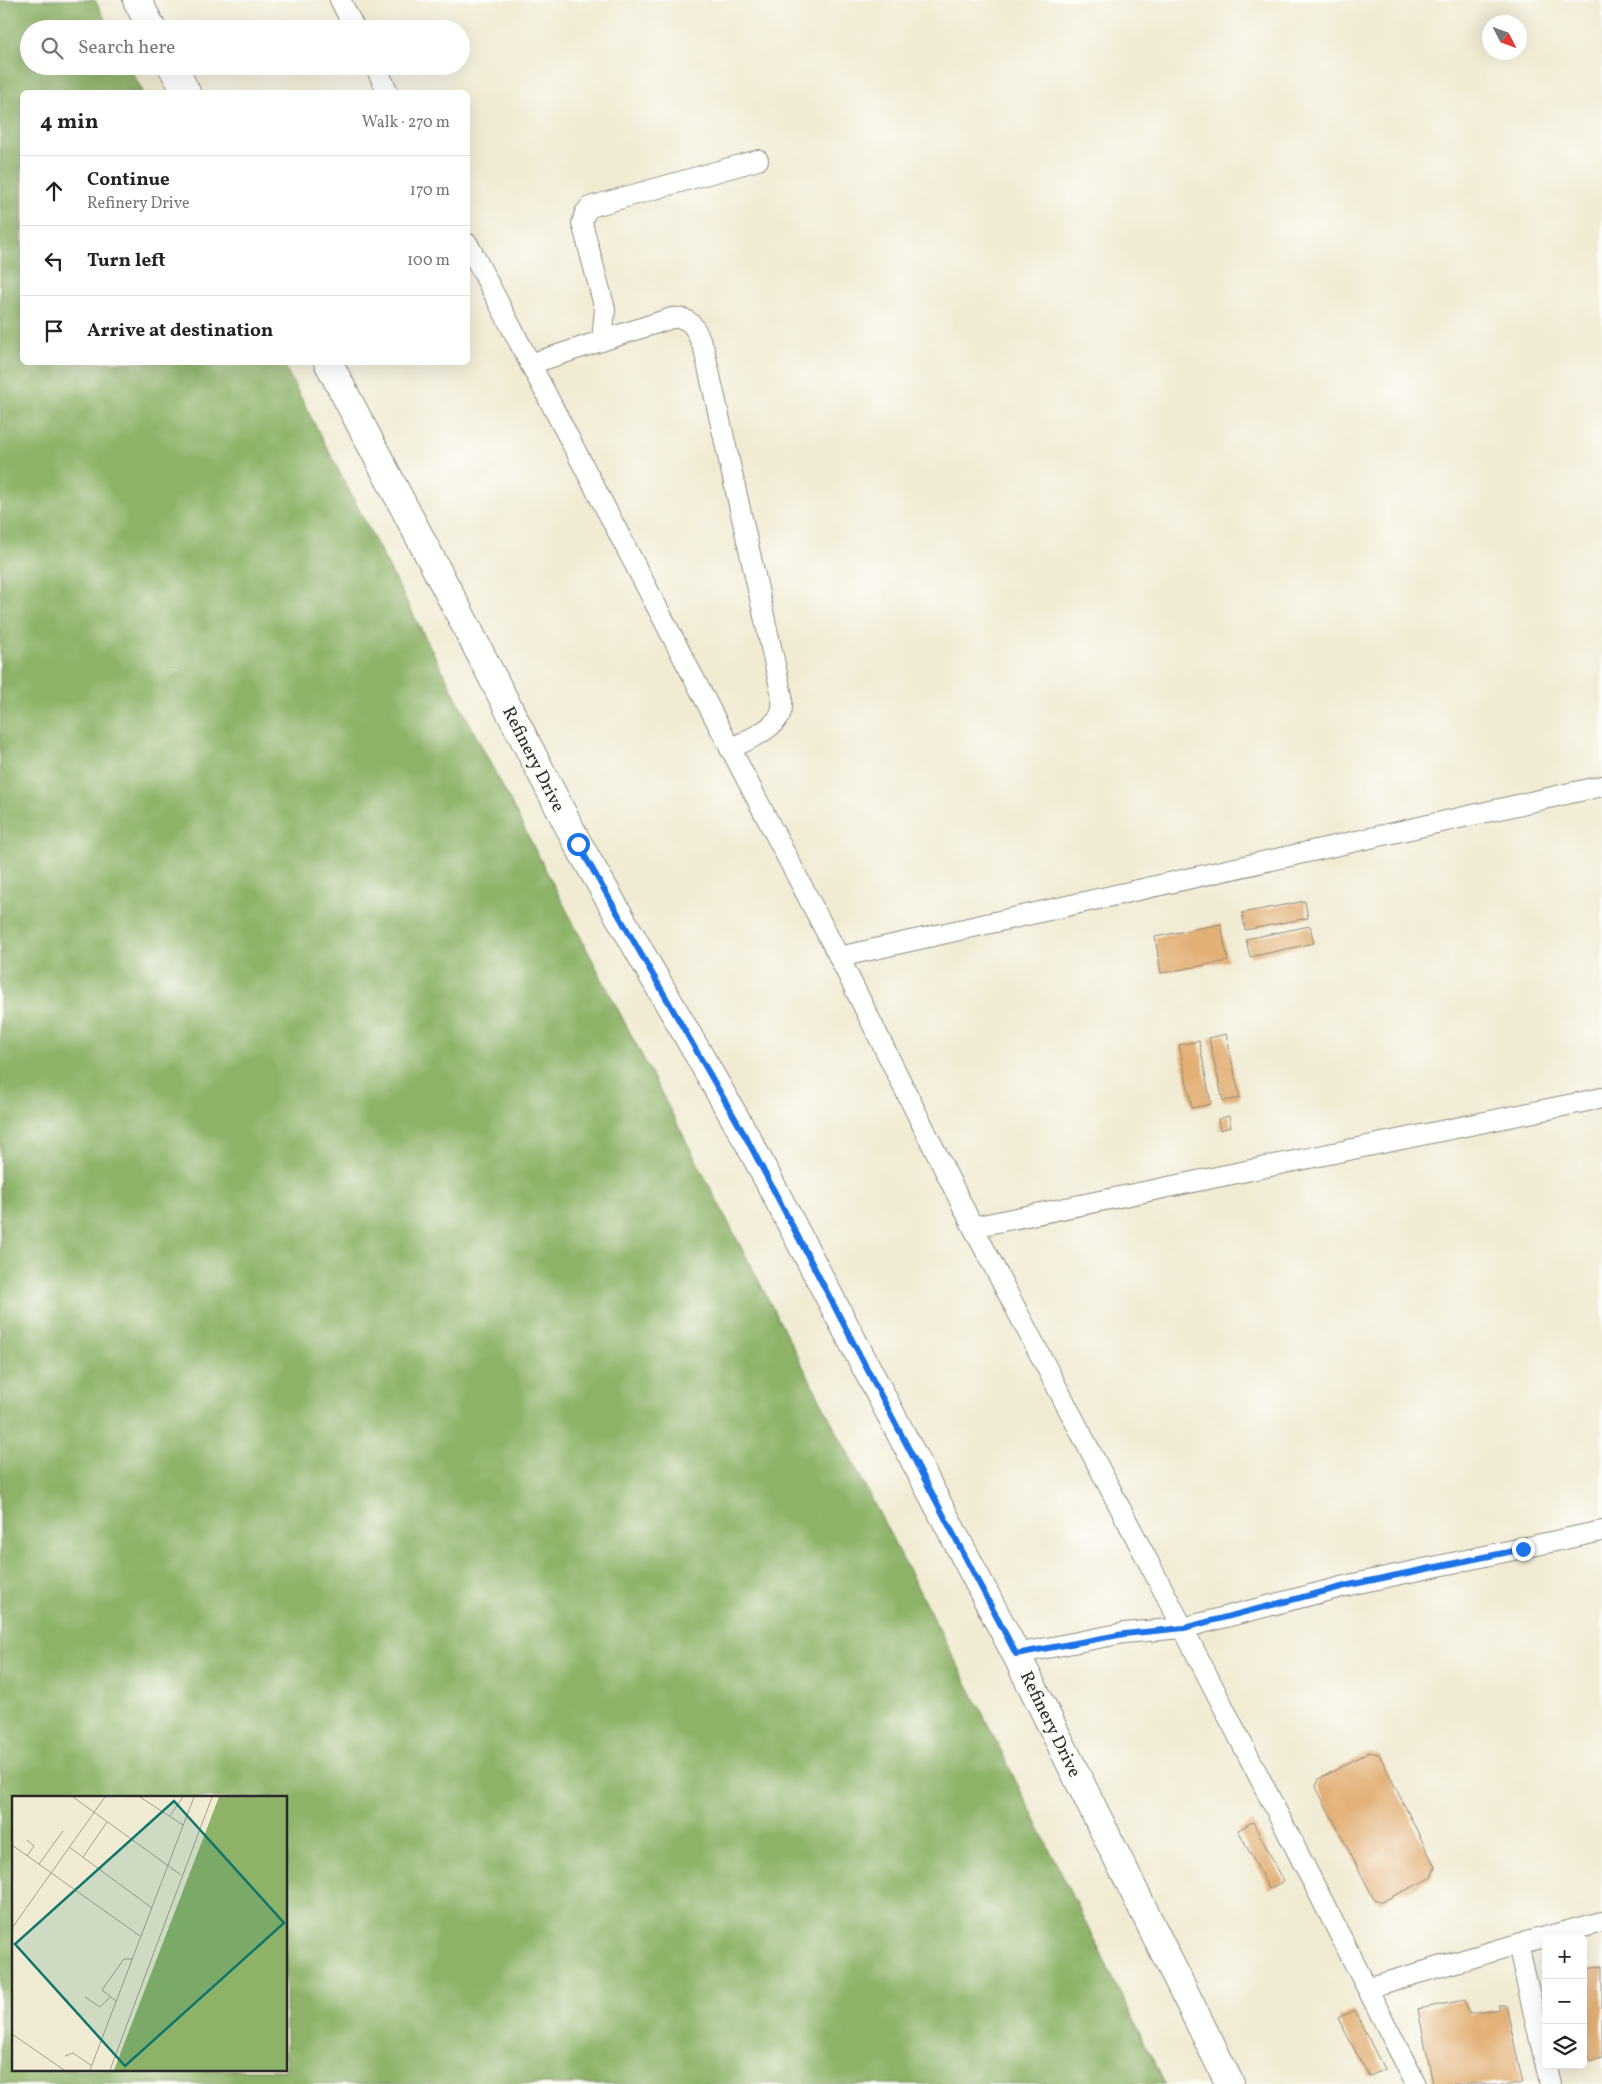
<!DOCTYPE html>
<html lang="en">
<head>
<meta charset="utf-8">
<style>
  body { margin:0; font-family:Vollkorn,serif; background:#f2f2f2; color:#222 }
  .controls { position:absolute; right:15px; bottom:15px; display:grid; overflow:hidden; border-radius:8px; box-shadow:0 5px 20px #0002 }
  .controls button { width:45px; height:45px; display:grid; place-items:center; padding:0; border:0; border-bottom:1px solid #e0e0e0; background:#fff; color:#222; font:25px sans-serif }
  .compass { position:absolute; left:1482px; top:15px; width:45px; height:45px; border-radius:50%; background:#fff; box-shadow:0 5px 20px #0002; rotate:132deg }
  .stop { position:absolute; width:15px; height:15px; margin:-11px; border:4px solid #1a73e8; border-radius:50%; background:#fff }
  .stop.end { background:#1a73e8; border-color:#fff; box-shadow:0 1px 5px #0008 }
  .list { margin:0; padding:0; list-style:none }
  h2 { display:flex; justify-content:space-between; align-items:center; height:65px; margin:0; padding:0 20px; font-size:21px }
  h2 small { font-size:16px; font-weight:400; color:#767676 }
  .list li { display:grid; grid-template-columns:32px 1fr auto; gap:15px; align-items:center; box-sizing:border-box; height:70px; padding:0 20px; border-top:1px solid #e0e0e0 }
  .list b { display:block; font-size:19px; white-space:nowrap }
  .list p { margin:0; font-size:16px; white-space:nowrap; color:#767676 }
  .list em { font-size:16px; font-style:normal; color:#767676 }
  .icon { flex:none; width:28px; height:28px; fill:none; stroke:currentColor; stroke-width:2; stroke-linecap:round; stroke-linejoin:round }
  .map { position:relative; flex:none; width:1602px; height:2084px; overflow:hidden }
  .search { position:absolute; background:#fff; box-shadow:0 5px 20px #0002; left:20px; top:20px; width:450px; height:55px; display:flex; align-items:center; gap:12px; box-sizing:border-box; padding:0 18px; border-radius:28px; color:#767676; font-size:19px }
  .panel { position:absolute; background:#fff; box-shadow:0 5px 20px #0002; left:20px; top:90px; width:450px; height:275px; border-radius:8px }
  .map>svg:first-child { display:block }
  .forest { fill:#8db268; stroke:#5c6e4a; fill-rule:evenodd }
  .building { fill:#e2af75 }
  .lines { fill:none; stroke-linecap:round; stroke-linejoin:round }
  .service-casing { stroke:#8e8b7f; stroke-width:22 }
  .minor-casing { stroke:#8e8b7f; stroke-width:30 }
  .service { stroke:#fff; stroke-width:20 }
  .minor { stroke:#fff; stroke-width:28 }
  .route { stroke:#1a73e8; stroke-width:6 }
  .labels { text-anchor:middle; stroke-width:4; stroke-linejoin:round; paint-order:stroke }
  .street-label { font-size:18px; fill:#2b2b2b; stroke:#fdfcf7 }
  .inset-road { fill:none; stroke:#a29e90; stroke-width:1 }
  .view { fill:#0f766e; fill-opacity:0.15; stroke:#0f766e; stroke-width:2.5 }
  .inset-edge { fill:none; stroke:#2b2b2b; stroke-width:2.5 }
</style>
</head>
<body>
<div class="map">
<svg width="1602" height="2084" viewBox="0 0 1602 2084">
  <rect width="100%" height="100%" fill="#fdfcf7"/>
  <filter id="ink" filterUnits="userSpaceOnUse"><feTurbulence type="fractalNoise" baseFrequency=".02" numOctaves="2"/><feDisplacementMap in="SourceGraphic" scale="10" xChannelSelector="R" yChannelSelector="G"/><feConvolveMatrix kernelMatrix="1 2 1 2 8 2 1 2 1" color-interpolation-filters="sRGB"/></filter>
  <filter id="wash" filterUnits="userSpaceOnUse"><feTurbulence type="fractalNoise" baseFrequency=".0096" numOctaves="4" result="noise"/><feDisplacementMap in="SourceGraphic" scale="20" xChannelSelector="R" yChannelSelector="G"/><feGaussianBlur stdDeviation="1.12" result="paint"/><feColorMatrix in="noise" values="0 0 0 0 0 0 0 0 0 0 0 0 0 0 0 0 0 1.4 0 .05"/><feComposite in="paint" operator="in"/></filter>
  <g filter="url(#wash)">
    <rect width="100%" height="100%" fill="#f1ebd3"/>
    <path class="forest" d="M0 0H95L110 29H29V66H129L143 92H22V362L283 363 979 1706 1165 2084H0ZM14 1798H286V2070H14Z"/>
    <g id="blocks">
      <path class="building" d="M1305 901 1308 918 1245 930 1242 913Z
        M1221 924 1228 961 1161 973 1155 937Z
        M1310 926 1314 943 1250 957 1246 939Z
        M1226 1034 1240 1098 1223 1101 1209 1038Z
        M1199 1041 1211 1104 1192 1108 1179 1045Z
        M1229 1116 1231 1127 1220 1130 1218 1119Z
        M1368 1752 1379 1754 1435 1867 1431 1878 1381 1902 1374 1899 1316 1787 1319 1779Z
        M1253 1822 1284 1881 1269 1889 1238 1830Z
        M1602 1966V2057L1589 2061 1583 2037V1970Z
        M1465 2000 1469 2014 1500 2009 1498 2005H1506L1523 2084H1433L1418 2009Z
        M1354 2010 1384 2069 1369 2077 1338 2018Z"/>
    </g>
  </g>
  <g filter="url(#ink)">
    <use href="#blocks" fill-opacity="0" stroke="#8e8b7f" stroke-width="1"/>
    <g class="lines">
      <g class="service-casing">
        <path id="service" d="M340 0 355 29
          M375 66 388 92
          M468 244 839 957 973 1227 1183 1628 1416 2084
          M602 341 605 309 582 223 585 213 590 207 758 160
          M530 364 672 318C693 315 697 333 704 349L782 696C782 700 783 707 781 712 776 729 745 741 730 749
          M839 957 1602 786
          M973 1227 1602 1098
          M1016 1654 1124 1633 1183 1628 1349 1585 1602 1531
          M1518 1944 1550 2084
          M1367 1988 1518 1944 1602 1922"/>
      </g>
      <g class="minor-casing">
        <path id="minor" d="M137 0 152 29
          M172 66 186 92
          M328 362 463 620 578 844 748 1141 1016 1654 1230 2084"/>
      </g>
      <use href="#service" class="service"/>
      <use href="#minor" class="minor"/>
    </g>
  </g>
  <g class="lines" filter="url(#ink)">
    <path class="route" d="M578 844 748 1141 1016 1654 1124 1634 1184 1628 1349 1585 1523 1549"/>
  </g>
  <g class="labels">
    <g class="street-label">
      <text transform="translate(534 759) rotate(63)" y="6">Refinery Drive</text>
      <text transform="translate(1051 1724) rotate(64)" y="6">Refinery Drive</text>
    </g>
  </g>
  <g transform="translate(12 1796)">
    <rect width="275" height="275" fill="#f1ebd3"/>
    <path d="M207 1H275V274H102Z" fill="#8db268"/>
    <path class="inset-road" d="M61 1 169 79M128 1 171 29M157 21 171 1M0 49 128 140M57 51 140 112M15 60 22 50 15 44M71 61 95 26M27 68 51 35M0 132 93 1M73 201 88 211 98 201M104 205 90 194 112 163H120M0 238 52 274M53 260 61 257 80 270M78 274 182 1M98 274 200 1"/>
    <path class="view" d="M162 5 272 127 113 270 3 148Z"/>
    <rect width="275" height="275" class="inset-edge"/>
  </g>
</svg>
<div class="controls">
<button>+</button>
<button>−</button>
<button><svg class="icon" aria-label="layers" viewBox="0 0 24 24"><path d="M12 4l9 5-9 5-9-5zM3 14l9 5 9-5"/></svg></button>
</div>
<svg class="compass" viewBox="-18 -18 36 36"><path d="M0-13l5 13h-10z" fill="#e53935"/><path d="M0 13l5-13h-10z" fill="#767676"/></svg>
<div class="stop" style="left:578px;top:844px"></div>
<div class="stop end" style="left:1523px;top:1549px"></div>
<div class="search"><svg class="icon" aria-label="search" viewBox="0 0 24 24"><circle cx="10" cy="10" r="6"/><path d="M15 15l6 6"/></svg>Search here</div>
<section class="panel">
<h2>4 min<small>Walk · 270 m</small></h2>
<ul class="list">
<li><svg class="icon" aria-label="ahead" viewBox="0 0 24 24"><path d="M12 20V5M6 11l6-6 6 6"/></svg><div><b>Continue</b><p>Refinery Drive</p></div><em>170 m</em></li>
<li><svg class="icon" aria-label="left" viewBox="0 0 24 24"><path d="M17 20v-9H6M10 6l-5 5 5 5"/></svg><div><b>Turn left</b></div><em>100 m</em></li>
<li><svg class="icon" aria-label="arrive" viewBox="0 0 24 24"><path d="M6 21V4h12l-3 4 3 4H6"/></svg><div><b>Arrive at destination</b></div></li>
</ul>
</section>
</div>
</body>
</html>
